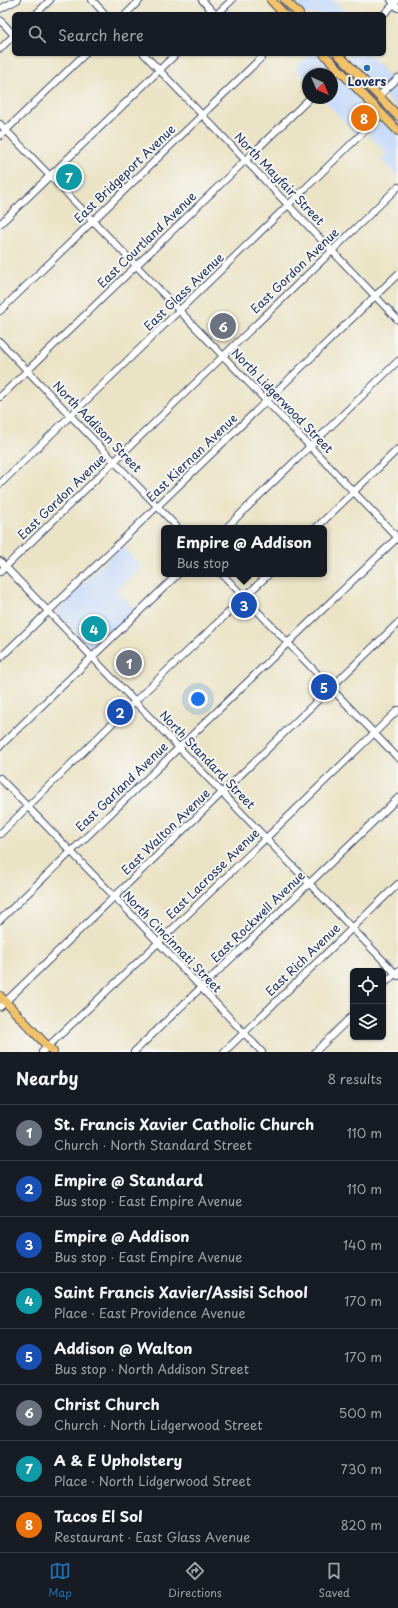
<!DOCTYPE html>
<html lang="en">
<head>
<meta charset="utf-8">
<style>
  body { margin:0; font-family:"Playpen Sans",sans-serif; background:#20242c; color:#f1f3f6 }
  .controls { position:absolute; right:12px; bottom:12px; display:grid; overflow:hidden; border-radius:6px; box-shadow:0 1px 3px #0004 }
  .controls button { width:36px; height:36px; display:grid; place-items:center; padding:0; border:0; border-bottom:1px solid #363941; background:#171b24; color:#f1f3f6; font:20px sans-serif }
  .compass { position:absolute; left:302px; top:68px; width:36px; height:36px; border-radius:50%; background:#171b24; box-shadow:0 1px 3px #0004; rotate:136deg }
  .you { position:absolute; left:198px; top:699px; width:14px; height:14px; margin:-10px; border:3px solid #fff; border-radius:50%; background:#1a73e8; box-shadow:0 0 0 6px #1a73e833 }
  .badge { display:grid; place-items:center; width:26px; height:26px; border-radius:50%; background:#1f6fb2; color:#fff; font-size:13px; font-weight:700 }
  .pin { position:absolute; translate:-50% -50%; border:2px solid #fff; box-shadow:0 1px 4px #0006 }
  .popup { position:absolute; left:161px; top:525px; width:166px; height:52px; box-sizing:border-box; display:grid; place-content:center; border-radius:6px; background:#171b24; filter:drop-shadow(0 1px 3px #0005); font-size:13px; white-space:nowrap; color:#9ea1a6 }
  .popup b { font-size:15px; color:#f1f3f6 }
  .popup::after { content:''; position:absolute; left:50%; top:100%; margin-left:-8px; border:8px solid transparent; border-top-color:#171b24 }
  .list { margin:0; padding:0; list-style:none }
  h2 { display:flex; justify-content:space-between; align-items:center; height:52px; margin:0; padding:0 16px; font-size:17px }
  h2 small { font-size:13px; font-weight:400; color:#9ea1a6 }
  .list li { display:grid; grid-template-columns:26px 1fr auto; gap:12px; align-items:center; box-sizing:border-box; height:56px; padding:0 16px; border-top:1px solid #363941 }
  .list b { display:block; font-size:15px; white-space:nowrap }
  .list p { margin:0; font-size:13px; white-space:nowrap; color:#9ea1a6 }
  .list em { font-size:13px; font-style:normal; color:#9ea1a6 }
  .icon { flex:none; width:22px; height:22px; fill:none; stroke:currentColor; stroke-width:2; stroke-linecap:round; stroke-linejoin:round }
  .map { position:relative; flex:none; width:398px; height:1052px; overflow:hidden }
  .search { position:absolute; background:#171b24; box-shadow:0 1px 3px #0004; left:12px; right:12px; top:12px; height:44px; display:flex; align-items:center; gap:10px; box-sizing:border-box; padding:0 14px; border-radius:6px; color:#9ea1a6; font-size:15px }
  .sheet { height:500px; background:#171b24 }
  nav { display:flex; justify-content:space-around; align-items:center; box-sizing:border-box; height:56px; border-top:1px solid #363941; background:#171b24; font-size:11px; color:#9ea1a6 }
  nav a { display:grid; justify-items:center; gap:2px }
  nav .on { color:#1f6fb2 }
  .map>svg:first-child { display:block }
  .built { fill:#c9dcf9 }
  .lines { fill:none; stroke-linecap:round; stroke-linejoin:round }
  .minor-casing { stroke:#3a4a6d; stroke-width:8 }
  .major-casing { stroke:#3a4a6d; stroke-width:10 }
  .minor { stroke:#fff; stroke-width:6 }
  .major { stroke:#f2c26a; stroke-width:8 }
  .poi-dot { fill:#1f6fb2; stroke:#f6f6f2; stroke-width:1.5 }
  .labels { text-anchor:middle; stroke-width:4; stroke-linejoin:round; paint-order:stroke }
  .poi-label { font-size:12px; font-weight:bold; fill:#1b2f5e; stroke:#f6f6f2 }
  .street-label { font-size:12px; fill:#1b2f5e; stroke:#f6f6f2 }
</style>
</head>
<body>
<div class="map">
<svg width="398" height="1052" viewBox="0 0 398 1052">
  <rect width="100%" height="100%" fill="#f6f6f2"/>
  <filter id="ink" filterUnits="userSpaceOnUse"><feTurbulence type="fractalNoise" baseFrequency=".025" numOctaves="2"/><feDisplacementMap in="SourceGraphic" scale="8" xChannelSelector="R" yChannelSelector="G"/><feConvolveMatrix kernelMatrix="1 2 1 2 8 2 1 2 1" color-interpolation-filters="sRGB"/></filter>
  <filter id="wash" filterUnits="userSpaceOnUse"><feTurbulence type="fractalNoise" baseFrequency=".012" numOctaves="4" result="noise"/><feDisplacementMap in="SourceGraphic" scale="16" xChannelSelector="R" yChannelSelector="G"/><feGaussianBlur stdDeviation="0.9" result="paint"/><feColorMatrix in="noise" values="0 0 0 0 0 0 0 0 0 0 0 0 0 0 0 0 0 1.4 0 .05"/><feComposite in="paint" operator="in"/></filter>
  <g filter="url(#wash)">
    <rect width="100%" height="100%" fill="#ebe3c5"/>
    <path class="built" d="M295 0H333L347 14H304L295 5Z
      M310 54H318L332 70 330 74H308V82L295 69Z
      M348 54H369L392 80 382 89 376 88 348 59Z
      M340 77 376 114 374 119 357 135 322 98H332V81L336 78Z
      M398 83V110L386 96Z
      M381 122 385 123 398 136V177L381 160 387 154 368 134Z
      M67 164 86 184 74 194 57 176Z
      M122 545 142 567 117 590 136 610 96 649 91 650 56 611Z"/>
  </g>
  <g filter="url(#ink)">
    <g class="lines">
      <g class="minor-casing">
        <path id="minor" d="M92 0 105 14
          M202 0 215 14
          M391 0 398 8
          M0 9 17 0
          M36 14 50 0
          M126 14 140 0
          M217 14 232 0
          M384 14 398 0
          M0 20 14 35
          M0 49 14 35
          M144 54 398 320
          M332 77 339 70
          M379 96 398 78
          M0 124 398 538
          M0 136 85 54
          M0 224 176 54
          M0 311 265 54
          M0 342 178 528
          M0 397 310 98
          M0 484 382 114
          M226 528 398 361
          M316 528 398 449
          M0 561 398 976
          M0 572 398 187
          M222 574 398 758
          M0 658 398 274
          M0 746 178 574
          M0 778 136 919 262 1052
          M0 834 135 701 269 574
          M0 920 398 537
          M383 985 398 971
          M0 1007 398 623
          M42 1052 158 943 398 710
          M134 1052 398 798
          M224 1052 398 884
          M315 1052 353 1015"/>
      </g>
      <g class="major-casing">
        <path id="major" d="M271 0 284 14
          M285 0 299 14
          M324 54 398 131
          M338 54 398 116
          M0 996 53 1052"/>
      </g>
      <use href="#minor" class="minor"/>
      <use href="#major" class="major"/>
    </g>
  </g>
  <circle class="poi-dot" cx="367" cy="68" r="4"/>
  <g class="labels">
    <g class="poi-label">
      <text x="367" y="86">Lovers</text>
    </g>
    <g class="street-label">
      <text transform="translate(125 174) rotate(-44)" y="4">East Bridgeport Avenue</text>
      <text transform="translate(279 179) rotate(46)" y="4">North Mayfair Street</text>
      <text transform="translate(147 240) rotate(-44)" y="4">East Courtland Avenue</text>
      <text transform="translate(295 271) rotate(-44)" y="4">East Gordon Avenue</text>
      <text transform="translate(184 292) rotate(-44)" y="4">East Glass Avenue</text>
      <text transform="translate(282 401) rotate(46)" y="4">North Lidgerwood Street</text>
      <text transform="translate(97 427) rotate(46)" y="4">North Addison Street</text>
      <text transform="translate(192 458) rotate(-44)" y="4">East Kiernan Avenue</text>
      <text transform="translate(62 497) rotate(-44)" y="4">East Gordon Avenue</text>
      <text transform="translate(207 760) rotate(46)" y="4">North Standard Street</text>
      <text transform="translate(122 787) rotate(-44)" y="4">East Garland Avenue</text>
      <text transform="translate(166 832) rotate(-44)" y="4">East Walton Avenue</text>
      <text transform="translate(213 874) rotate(-44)" y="4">East Lacrosse Avenue</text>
      <text transform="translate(258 917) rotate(-44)" y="4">East Rockwell Avenue</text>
      <text transform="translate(172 942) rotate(46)" y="4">North Cincinnati Street</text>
      <text transform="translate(303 960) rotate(-44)" y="4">East Rich Avenue</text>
    </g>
  </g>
</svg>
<div class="controls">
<button><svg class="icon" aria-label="locate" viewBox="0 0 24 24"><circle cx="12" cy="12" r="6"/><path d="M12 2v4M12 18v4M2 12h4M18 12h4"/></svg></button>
<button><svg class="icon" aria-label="layers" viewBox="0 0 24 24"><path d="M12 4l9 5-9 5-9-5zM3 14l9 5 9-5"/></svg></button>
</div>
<svg class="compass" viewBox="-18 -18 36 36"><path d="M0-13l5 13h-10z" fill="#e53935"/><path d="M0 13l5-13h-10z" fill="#9ea1a6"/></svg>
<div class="you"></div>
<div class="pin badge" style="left:129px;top:663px;background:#6b7280">1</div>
<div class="pin badge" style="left:120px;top:712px;background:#1a4fb4">2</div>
<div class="pin badge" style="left:244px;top:605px;background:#1a4fb4">3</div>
<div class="popup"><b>Empire @ Addison</b>Bus stop</div>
<div class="pin badge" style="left:94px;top:629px;background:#0f9aa8">4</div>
<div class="pin badge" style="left:324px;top:687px;background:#1a4fb4">5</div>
<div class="pin badge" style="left:223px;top:326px;background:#6b7280">6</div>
<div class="pin badge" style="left:69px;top:177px;background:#0f9aa8">7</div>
<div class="pin badge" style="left:364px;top:118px;background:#e8710a">8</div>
<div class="search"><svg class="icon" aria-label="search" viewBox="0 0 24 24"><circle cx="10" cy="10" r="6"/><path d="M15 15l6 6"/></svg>Search here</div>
</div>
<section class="sheet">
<h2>Nearby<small>8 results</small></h2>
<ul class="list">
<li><span class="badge" style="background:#6b7280">1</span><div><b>St. Francis Xavier Catholic Church</b><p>Church · North Standard Street</p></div><em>110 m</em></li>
<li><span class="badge" style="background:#1a4fb4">2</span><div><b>Empire @ Standard</b><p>Bus stop · East Empire Avenue</p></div><em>110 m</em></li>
<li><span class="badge" style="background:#1a4fb4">3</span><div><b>Empire @ Addison</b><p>Bus stop · East Empire Avenue</p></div><em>140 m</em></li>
<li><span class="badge" style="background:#0f9aa8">4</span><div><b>Saint Francis Xavier/Assisi School</b><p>Place · East Providence Avenue</p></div><em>170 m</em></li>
<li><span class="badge" style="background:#1a4fb4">5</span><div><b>Addison @ Walton</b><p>Bus stop · North Addison Street</p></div><em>170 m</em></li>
<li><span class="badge" style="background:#6b7280">6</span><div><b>Christ Church</b><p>Church · North Lidgerwood Street</p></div><em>500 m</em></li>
<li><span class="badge" style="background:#0f9aa8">7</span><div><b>A &amp; E Upholstery</b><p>Place · North Lidgerwood Street</p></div><em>730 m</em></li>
<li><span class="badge" style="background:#e8710a">8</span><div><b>Tacos El Sol</b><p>Restaurant · East Glass Avenue</p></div><em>820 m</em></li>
</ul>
</section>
<nav>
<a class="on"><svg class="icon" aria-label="map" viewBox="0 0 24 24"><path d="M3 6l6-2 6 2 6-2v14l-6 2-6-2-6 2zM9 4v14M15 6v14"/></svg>Map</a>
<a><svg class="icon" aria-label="directions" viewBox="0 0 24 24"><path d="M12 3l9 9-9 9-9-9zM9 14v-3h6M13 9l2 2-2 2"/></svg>Directions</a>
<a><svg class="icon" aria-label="saved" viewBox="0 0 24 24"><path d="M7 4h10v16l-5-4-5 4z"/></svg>Saved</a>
</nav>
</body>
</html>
